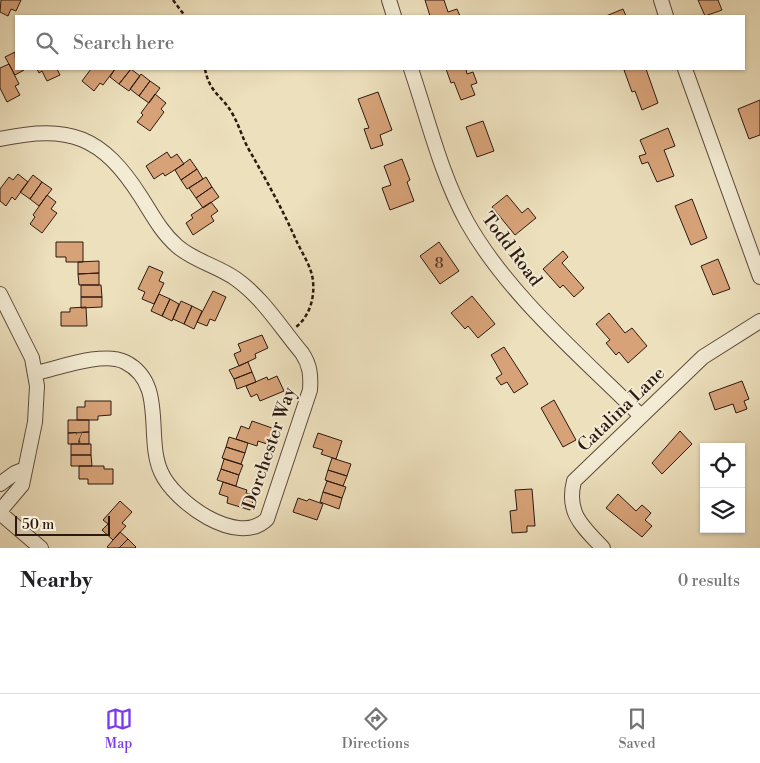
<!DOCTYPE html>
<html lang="en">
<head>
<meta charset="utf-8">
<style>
  body { margin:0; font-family:"Libre Bodoni",serif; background:#f6f6f6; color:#202124 }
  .controls { position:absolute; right:15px; bottom:15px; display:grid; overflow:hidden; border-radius:0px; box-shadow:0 1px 4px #0004 }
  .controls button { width:45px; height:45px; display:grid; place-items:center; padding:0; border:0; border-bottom:1px solid #e0e0e0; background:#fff; color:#202124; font:25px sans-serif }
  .scale { position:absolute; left:15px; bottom:12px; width:95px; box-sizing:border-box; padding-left:5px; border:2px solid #2c1910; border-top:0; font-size:14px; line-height:18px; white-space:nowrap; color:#2c1910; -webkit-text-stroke:4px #f3ebd4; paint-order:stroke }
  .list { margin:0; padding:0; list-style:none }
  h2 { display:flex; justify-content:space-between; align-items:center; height:65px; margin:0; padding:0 20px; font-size:21px }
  h2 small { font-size:16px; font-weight:400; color:#757577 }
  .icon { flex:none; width:28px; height:28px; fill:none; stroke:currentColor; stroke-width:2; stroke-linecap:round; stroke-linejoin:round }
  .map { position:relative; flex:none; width:760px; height:548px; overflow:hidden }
  .search { position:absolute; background:#fff; box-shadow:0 1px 4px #0004; left:15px; right:15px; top:15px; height:55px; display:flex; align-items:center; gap:12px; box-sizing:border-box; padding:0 18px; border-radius:0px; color:#757577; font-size:19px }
  .sheet { height:145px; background:#fff }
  nav { display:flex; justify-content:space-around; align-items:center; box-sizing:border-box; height:70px; border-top:1px solid #e0e0e0; background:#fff; font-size:14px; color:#757577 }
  nav a { display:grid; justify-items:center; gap:2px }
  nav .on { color:#7c3aed }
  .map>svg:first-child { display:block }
  .building { fill:#d7a278; stroke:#2c1910 }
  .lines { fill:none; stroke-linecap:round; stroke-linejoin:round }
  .street-casing { stroke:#5c4b3b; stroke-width:16 }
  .path { stroke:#2c1910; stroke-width:2.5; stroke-dasharray:4 2.5; stroke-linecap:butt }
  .street { stroke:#f3ebd4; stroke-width:14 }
  .labels { text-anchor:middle; stroke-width:4; stroke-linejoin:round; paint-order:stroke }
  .number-label { font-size:15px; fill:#573b2a }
  .street-label { font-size:18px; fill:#2c1910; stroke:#f3ebd4 }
</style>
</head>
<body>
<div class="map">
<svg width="760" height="548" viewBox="0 0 760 548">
  <rect width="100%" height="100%" fill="#ede0bd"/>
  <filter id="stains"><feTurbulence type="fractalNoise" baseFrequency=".004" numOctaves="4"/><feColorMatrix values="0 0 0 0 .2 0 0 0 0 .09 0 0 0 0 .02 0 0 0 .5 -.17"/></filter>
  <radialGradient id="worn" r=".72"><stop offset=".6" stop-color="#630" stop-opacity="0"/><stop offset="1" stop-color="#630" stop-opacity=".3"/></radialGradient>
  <path class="building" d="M1 0H21L16 11 11 9 8 16 0 12Z
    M425 0H444L448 12 457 9 460 16H430Z
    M698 0H718L722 10 705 16Z
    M623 9 626 16H606Z
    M15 52 16 69 24 70 15 75 5 57Z
    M9 64 19 84 15 86 20 95 7 102 0 88V68Z
    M37 69H57L60 75 47 81 42 71 39 73Z
    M91 69H115L103 85 100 83 94 91 82 81Z
    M115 69H131L119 84 110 77Z
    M131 69 140 76 129 91 119 84Z
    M446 69H466L467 74 473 72 477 83 471 85 475 95 461 100 454 82 451 83Z
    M628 69H646L658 103 642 110 635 91 632 92 624 70Z
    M141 74 150 81 139 96 130 89Z
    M150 81 160 88 149 103 139 96Z
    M378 92 392 130 380 135 383 145 371 149 364 129 369 128 358 99Z
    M155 94 166 103 161 109 164 112 150 131 137 122 143 115 141 113Z
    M760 100V135L749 139 738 109Z
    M483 121 494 151 477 157 466 127Z
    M668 128 675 146 664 150 674 176 657 182 648 162 642 164 639 156 646 154 640 140Z
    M167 152 171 158 177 154 184 164 165 176 163 173 154 179 146 166Z
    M190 159 197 169 181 180 175 170Z
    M402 159 410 180 407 182 414 201 390 210 382 188 391 185 384 166Z
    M197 169 203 179 187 189 181 180Z
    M18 174 28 182 15 200 12 197 6 206 0 201V189L9 177 13 180Z
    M33 175 42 182 30 199 20 192Z
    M206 177 212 187 196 198 189 188Z
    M42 182 52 189 39 206 30 199Z
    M212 187 219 197 203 208 196 198Z
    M47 195 56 202 51 209 57 213 42 233 30 224 35 217 33 215Z
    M507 195 522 213 528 208 536 218 515 235 492 207Z
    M692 199 707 238 691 245 675 206Z
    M211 202 218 211 211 216 214 221 193 235 186 223 193 218 191 215Z
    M56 242H83V262H66V257H56Z
    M439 242 459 271 440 284 420 256Z
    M563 251 568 257 562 263 584 288 574 297 563 285 560 288 543 269Z
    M718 259 730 289 713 295 701 266Z
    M99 261V273L78 274V262Z
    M149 266 163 272 159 281 164 283 154 304 142 299 145 292 138 289Z
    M99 273V285H79L78 274Z
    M81 285H101L102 297H81Z
    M213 291 226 297 215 321 210 319 207 326 197 322Z
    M159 294 170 299 162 316 151 311Z
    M472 296 495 324 478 338 468 326 465 329 451 313Z
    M81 297H102V307L81 308Z
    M170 299 179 304 172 321 162 316Z
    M181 301 192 306 184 324 173 319Z
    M192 306 202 311 194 329 184 324Z
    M86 307 87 326H61V312H70V308Z
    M609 313 625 333 632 328 647 346 628 363 619 352 616 355 606 343 610 340 596 324Z
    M262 335 268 348 255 354 256 358 239 366 234 354 241 351 238 344Z
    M504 347 528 384 514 393 507 382 501 385 496 378 502 374 491 355Z
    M248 362 252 372 234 379 229 370Z
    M252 372 256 382 237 389 234 379Z
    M277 376 284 391 260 401 257 394 251 397 246 386 267 377 268 380Z
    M742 381 749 399 744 401 747 409 736 413 733 404 715 410 709 393Z
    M554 400 576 440 563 447 541 408Z
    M85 401H111V415L98 416V420H77V407H85Z
    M68 420H89V432L68 433Z
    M252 421 275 429 270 445 258 441 257 446 236 439 241 426 249 429Z
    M680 431 692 444 662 474 652 463Z
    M89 432V444H68V433Z
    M318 433 342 441 336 459 321 454 323 450 313 447Z
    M229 437 248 443 245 453 226 447Z
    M71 444H91V455H71Z
    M226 447 245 453 241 464 222 458Z
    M71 455H91L92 466H71Z
    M332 458 351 464 347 476 328 470Z
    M224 459 243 465 239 475 221 469Z
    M79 466H104V469H113V484H88V479H79Z
    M221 469 239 475 236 486 217 480Z
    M328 470 347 476 343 486 325 480Z
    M327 481 346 487 342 498 323 492Z
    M223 482 247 490 246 493 255 495 250 510 227 503 228 497 219 494Z
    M532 489 535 526H527V532L512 533 510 511 517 510 515 490Z
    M323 492 342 498 339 509 320 502Z
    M618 494 636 511 642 505 651 513 645 520 652 526 642 537 606 508Z
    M298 498 307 501 309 499 323 504 317 520 293 512Z
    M120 501 132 512 122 523 126 526 113 540 102 530 108 524 103 520Z
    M120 532 128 539 119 548H109L107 547Z
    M128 539 136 547 135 548H119Z"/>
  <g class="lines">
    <g class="street-casing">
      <path id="street" d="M389 0 394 16
        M661 0 666 16
        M411 69C428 119 441 175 467 222 508 295 582 357 641 416
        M685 69 760 277
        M0 139C70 124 102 136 141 197 152 214 161 232 177 246 194 261 218 266 236 279 263 298 281 328 302 353 310 365 311 375 310 390L267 519C238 548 174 502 161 472 145 437 167 383 125 362 103 351 59 368 36 373
        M0 294 32 358 37 386 35 422 22 485 0 511
        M0 484 15 473 25 469
        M0 513 41 548
        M603 548C582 526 566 513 574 481L703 357 760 321"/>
    </g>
    <path class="path" d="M173 0 185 16
      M205 69C210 94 221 94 232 113 239 125 242 137 248 148 265 178 282 208 296 240 301 251 309 263 312 275 316 294 311 315 296 327"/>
    <use href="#street" class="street"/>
  </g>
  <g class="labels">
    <g class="number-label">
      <text x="439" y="268">8</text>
      <text x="79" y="443">7</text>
    </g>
    <g class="street-label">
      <text transform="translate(512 249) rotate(53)" y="6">Todd Road</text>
      <text transform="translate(621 409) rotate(-44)" y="6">Catalina Lane</text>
      <text transform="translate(269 448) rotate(-71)" y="6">Dorchester Way</text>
    </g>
  </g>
  <rect width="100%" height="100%" filter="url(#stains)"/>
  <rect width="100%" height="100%" fill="url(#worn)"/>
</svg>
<div class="controls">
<button><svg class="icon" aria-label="locate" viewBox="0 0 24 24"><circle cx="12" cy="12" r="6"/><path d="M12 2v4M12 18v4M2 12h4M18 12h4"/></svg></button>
<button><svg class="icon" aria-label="layers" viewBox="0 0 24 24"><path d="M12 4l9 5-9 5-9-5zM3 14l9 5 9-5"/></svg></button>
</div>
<div class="scale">50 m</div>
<div class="search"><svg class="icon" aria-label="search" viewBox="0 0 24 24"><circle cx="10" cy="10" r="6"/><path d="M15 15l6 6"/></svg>Search here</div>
</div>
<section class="sheet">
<h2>Nearby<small>0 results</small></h2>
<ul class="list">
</ul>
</section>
<nav>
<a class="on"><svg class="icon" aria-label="map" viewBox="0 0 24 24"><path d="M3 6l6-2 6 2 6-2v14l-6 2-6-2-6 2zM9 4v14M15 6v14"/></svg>Map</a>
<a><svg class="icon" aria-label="directions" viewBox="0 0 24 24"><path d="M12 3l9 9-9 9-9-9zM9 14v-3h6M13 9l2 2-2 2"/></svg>Directions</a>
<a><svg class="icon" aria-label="saved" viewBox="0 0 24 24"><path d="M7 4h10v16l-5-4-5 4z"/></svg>Saved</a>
</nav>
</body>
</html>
